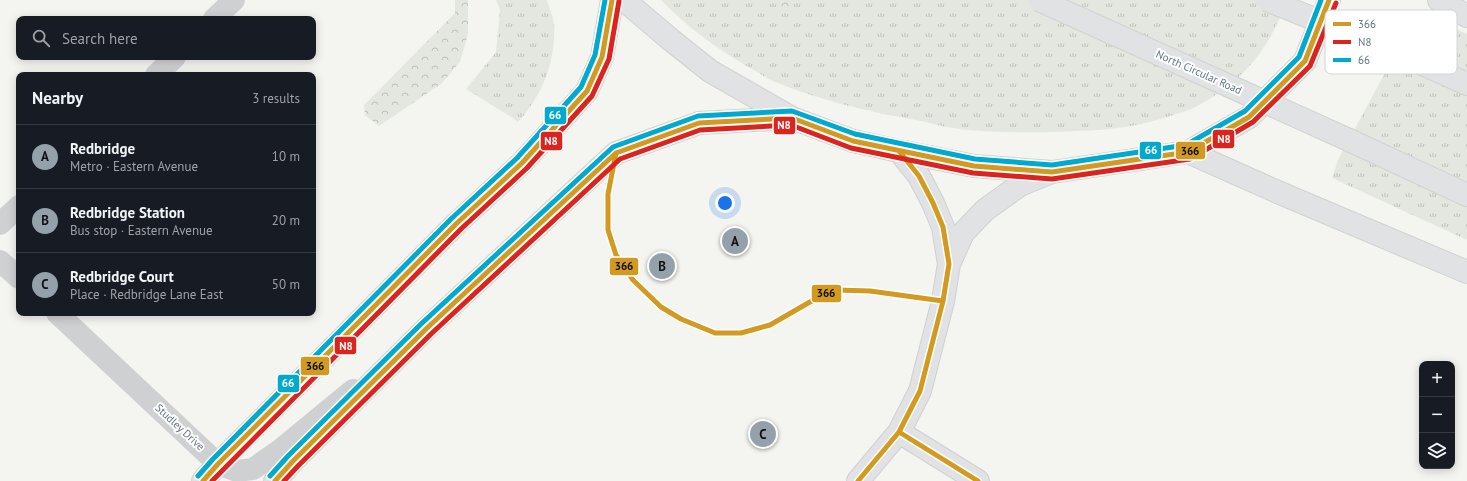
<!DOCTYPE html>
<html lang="en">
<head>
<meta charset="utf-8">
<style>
  body { margin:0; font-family:"PT Sans",sans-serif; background:#242831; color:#f1f3f6 }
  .controls { position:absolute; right:12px; bottom:12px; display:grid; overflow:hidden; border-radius:8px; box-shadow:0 2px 10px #0003 }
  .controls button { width:36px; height:36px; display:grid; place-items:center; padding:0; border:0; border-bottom:1px solid #363941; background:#171b24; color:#f1f3f6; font:20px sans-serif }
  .you { position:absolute; left:725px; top:203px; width:14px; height:14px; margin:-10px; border:3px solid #fff; border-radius:50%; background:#1a73e8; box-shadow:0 0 0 6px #1a73e833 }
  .badge { display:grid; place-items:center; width:26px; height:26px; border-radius:50%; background:#94a1ab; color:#111; font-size:13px; font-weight:700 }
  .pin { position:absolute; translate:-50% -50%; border:2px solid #fff; box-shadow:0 1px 4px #0006 }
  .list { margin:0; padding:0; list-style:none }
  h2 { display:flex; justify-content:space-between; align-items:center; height:52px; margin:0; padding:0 16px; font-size:17px }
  h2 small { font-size:13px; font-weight:400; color:#9ea1a6 }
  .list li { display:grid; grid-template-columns:26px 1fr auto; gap:12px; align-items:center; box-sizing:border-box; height:64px; padding:0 16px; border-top:1px solid #363941 }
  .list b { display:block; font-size:15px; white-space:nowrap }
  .list p { margin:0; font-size:13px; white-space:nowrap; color:#9ea1a6 }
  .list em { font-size:13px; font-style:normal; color:#9ea1a6 }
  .icon { flex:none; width:22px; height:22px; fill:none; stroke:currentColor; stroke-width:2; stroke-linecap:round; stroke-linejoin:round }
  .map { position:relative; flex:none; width:1467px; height:481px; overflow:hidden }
  .search { position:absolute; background:#171b24; box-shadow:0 2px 10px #0003; left:16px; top:16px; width:300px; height:44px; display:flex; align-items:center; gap:10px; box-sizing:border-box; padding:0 14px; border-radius:8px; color:#9ea1a6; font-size:15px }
  .panel { position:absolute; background:#171b24; box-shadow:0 2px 10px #0003; left:16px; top:72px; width:300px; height:244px; border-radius:8px }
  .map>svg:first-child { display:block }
  .grass { fill:url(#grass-tufts) }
  .forest { fill:url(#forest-crowns) }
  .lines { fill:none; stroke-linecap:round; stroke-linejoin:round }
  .secondary-casing { stroke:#cfd1d1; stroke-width:24 }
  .highway-casing { stroke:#d1d2d1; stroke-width:24 }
  .street { stroke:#cfd0d1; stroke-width:22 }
  .secondary { stroke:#e1e2e3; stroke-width:22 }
  .highway { stroke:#e1e2e3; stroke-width:22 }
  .highway-bridge-casing { stroke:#d1d2d1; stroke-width:24; stroke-linecap:butt }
  .highway-bridge { stroke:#e1e2e3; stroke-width:22 }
  .bus-1-casing { stroke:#fff; stroke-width:8 }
  .bus-2-casing { stroke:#fff; stroke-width:8 }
  .bus-3-casing { stroke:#fff; stroke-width:8 }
  .bus-1 { stroke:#d29a21; stroke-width:5 }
  .bus-2 { stroke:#dc241f; stroke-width:5 }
  .bus-3 { stroke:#00a9ce; stroke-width:5 }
  .labels { text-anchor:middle; stroke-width:4; stroke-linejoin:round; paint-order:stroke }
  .street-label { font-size:11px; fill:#617585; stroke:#fff }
  .key { fill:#fff; stroke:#d0d6da; stroke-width:1 }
  .key-label { font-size:11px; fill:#617585 }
  .line-badge { stroke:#fff; stroke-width:1.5 }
  .badge-label { font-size:11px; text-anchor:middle; font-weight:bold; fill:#fff }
  .pale-badge-label { font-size:11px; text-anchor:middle; font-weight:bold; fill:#111 }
</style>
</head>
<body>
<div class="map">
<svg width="1467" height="481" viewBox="0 0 1467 481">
  <defs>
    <pattern id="grass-tufts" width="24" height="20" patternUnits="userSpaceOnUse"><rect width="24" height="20" fill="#e4e7df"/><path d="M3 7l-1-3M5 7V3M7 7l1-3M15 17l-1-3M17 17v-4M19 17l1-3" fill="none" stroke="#bcc0ba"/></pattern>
    <pattern id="forest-crowns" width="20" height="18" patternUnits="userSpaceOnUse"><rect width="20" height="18" fill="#e4e7df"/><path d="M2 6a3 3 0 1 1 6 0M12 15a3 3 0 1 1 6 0" fill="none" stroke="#bcc0ba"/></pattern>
  </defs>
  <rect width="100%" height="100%" fill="#f4f4f1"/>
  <path class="grass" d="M496 0H547C549 8 553 16 554 24 555 28 554 34 554 39 552 71 539 99 518 122L513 118 466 89 496 52 500 10Z
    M661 0H1287C1269 50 1241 84 1193 108 1187 111 1179 113 1173 115 1142 126 1110 130 1077 131 1042 133 1005 133 970 130 952 129 934 124 916 120 870 112 822 101 778 83 769 80 761 74 752 69 719 50 688 28 661 0Z
    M1417 10 1467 34V240L1332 178 1338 160 1407 32Z"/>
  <path class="forest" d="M455 0H468V34L460 62 441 84 379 126 365 115 364 105 455 13Z
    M767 0H803L783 8Z"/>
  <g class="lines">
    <g class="secondary-casing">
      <path id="secondary" d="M899 151 919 176 933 203 943 227 949 264
        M899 432 978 481
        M858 481 899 432 920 391 943 301 949 264 963 233 985 210 1020 185 1052 172"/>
    </g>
    <g class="highway-casing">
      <path id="highway" d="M624 0 671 40 710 71 792 118 853 141 899 151 974 166 1052 172 1188 152 1249 117 1305 61 1329 0
        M1439 0 1467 16
        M1396 52 1467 84
        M1349 140 1467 195
        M1188 152 1280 193 1467 272
        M203 481 218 464 456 224 522 163 587 91 602 57 612 0
        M275 481 293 461 426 329 616 153 699 123 792 118"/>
    </g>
    <path class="street" d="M214 19 234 0
      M156 75 175 57
      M0 224 19 206
      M0 261 19 278
      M57 313 218 464 237 471 253 469 280 450 353 390"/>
    <use href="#secondary" class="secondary"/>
    <use href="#highway" class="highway"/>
    <g class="highway-bridge-casing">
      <path id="highway-bridge" d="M1039 0 1349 140
        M1267 0 1396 52"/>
    </g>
    <use href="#highway-bridge" class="highway-bridge"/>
    <g class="bus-1-casing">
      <path id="bus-1" d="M616 153 608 194V230L616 255 633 280 661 307 681 319 715 333H741L770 325 822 295 836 290 870 291 943 301
        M899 432 978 481
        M203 481 218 464 456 224 522 163 587 91 602 57 612 0
        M275 481 293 461 426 329 616 153 699 123 792 118 853 141 974 166 1052 172 1188 152 1249 117 1305 61 1329 0
        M858 481 899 432 920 391 943 301 949 264 943 227 933 203 919 176 899 151"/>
    </g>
    <g class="bus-2-casing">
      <path id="bus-2" d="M212 481 461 229 527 168 592 96 609 59 619 1
        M284 481 298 466 431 334 620 159 700 130 791 125 851 148 973 173 1052 179 1190 159 1253 122 1310 66 1336 3"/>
    </g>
    <g class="bus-3-casing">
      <path id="bus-3" d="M198 476 213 459 451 219 517 158 581 87 595 55 605 0
        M270 476 288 456 421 324 613 147 698 116 792 111 855 134 975 159 1052 165 1186 145 1245 111 1299 57 1321 0"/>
    </g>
    <use href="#bus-1" class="bus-1"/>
    <use href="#bus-2" class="bus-2"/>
    <use href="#bus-3" class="bus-3"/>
  </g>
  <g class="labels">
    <g class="street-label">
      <text transform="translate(1199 72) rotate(24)" y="4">North Circular Road</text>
      <text transform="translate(180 427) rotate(43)" y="4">Studley Drive</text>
    </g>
  </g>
  <rect x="1325" y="10" width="132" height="64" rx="6" class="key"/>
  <rect x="1333" y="22" width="18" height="4" fill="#d29a21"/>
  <rect x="1333" y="40" width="18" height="4" fill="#dc241f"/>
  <rect x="1333" y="58" width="18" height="4" fill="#00a9ce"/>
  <g class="key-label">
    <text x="1358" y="28">366</text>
    <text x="1358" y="46">N8</text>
    <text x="1358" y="64">66</text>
  </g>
  <g class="line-badge">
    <rect x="544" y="106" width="23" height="19" rx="4" fill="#00a9ce"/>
    <rect x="773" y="116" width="23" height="19" rx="4" fill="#dc241f"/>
    <rect x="1212" y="129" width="23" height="20" rx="4" fill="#dc241f"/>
    <rect x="540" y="131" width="23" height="20" rx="4" fill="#dc241f"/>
    <rect x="1139" y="141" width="23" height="19" rx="4" fill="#00a9ce"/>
    <rect x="1175" y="141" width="31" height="19" rx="4" fill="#d29a21"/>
    <rect x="609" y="257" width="30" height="19" rx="4" fill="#d29a21"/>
    <rect x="811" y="284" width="31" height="19" rx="4" fill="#d29a21"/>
    <rect x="334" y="336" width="23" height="19" rx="4" fill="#dc241f"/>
    <rect x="300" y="356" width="30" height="20" rx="4" fill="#d29a21"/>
    <rect x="277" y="374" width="23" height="19" rx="4" fill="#00a9ce"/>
  </g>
  <g class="badge-label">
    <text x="555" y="119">66</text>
    <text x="784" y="129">N8</text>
    <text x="1224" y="143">N8</text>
    <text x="551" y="145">N8</text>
    <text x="1151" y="154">66</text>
    <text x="346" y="350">N8</text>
    <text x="288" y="387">66</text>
  </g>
  <g class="pale-badge-label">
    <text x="1190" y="155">366</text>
    <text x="624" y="270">366</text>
    <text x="826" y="297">366</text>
    <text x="315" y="370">366</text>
  </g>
</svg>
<div class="controls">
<button>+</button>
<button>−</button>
<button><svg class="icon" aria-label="layers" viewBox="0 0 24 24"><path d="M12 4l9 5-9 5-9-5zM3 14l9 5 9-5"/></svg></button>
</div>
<div class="you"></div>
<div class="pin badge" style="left:735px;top:241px">A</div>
<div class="pin badge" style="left:662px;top:266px">B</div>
<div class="pin badge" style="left:763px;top:434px">C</div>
<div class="search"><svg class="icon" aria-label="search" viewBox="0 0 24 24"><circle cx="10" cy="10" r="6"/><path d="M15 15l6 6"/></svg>Search here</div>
<section class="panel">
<h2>Nearby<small>3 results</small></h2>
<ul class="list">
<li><span class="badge">A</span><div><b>Redbridge</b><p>Metro · Eastern Avenue</p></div><em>10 m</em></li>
<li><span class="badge">B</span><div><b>Redbridge Station</b><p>Bus stop · Eastern Avenue</p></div><em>20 m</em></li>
<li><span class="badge">C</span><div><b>Redbridge Court</b><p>Place · Redbridge Lane East</p></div><em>50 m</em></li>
</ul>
</section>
</div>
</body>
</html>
